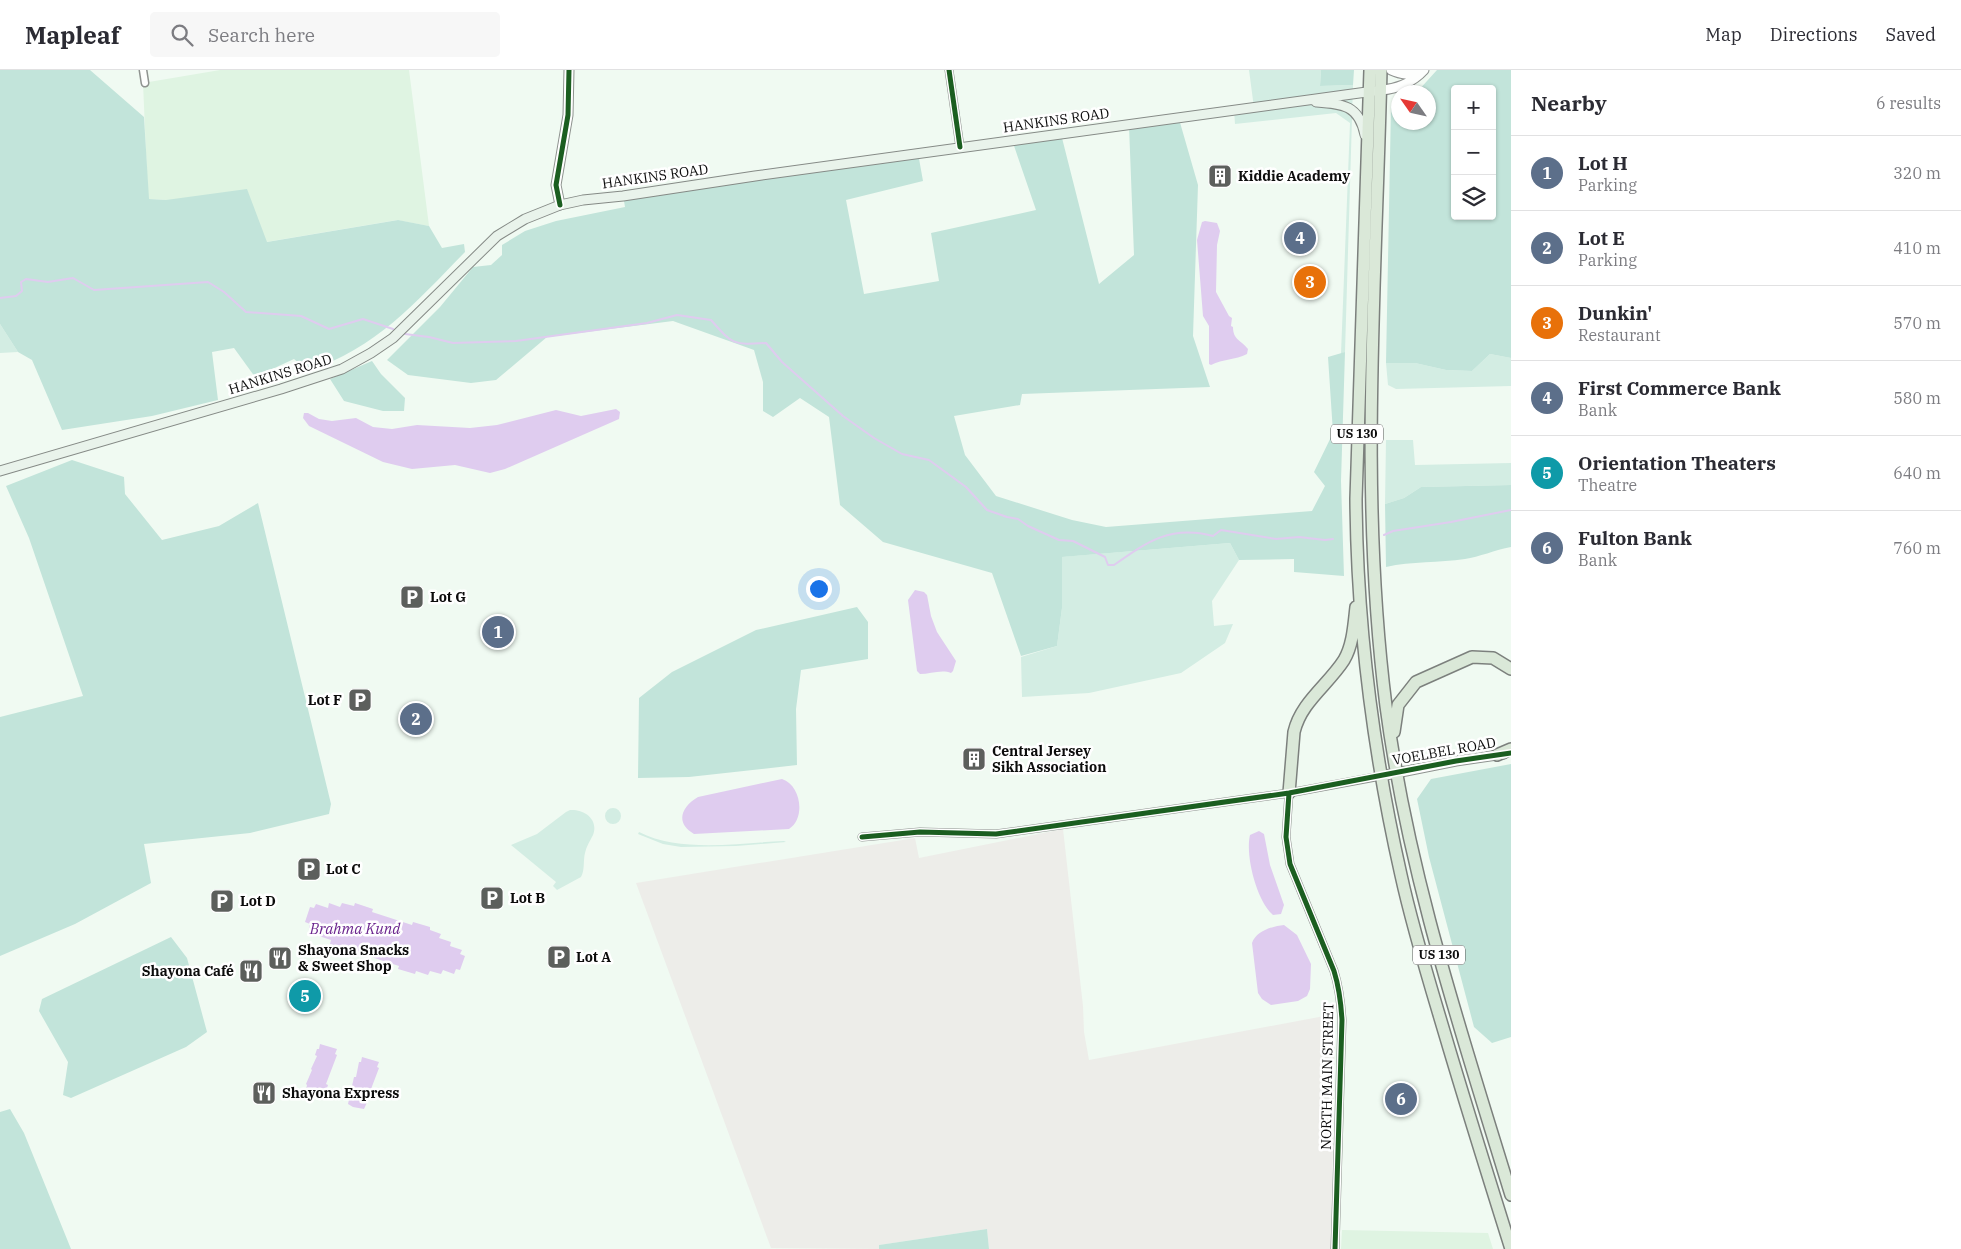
<!DOCTYPE html>
<html lang="en">
<head>
<meta charset="utf-8">
<style>
  body { margin:0; font-family:"IBM Plex Serif",serif; background:#f7f7f7; color:#2b2b33 }
  .controls { position:absolute; right:15px; top:15px; display:grid; overflow:hidden; border-radius:5px; box-shadow:0 1px 4px #0004 }
  .controls button { width:45px; height:45px; display:grid; place-items:center; padding:0; border:0; border-bottom:1px solid #e1e1e2; background:#fff; color:#2b2b33; font:25px sans-serif }
  .compass { position:absolute; left:1391px; top:15px; width:45px; height:45px; border-radius:50%; background:#fff; box-shadow:0 1px 4px #0004; rotate:304deg }
  .you { position:absolute; left:818px; top:518px; width:18px; height:18px; margin:-12px; border:4px solid #fff; border-radius:50%; background:#1a73e8; box-shadow:0 0 0 8px #1a73e833 }
  .badge { display:grid; place-items:center; width:32px; height:32px; border-radius:50%; background:#db2777; color:#fff; font-size:16px; font-weight:700 }
  .pin { position:absolute; translate:-50% -50%; border:2px solid #fff; box-shadow:0 1px 5px #0006 }
  .list { margin:0; padding:0; list-style:none }
  h2 { display:flex; justify-content:space-between; align-items:center; height:65px; margin:0; padding:0 20px; font-size:21px }
  h2 small { font-size:16px; font-weight:400; color:#7c7c81 }
  .list li { display:grid; grid-template-columns:32px 1fr auto; gap:15px; align-items:center; box-sizing:border-box; height:75px; padding:0 20px; border-top:1px solid #e1e1e2 }
  .list b { display:block; font-size:19px; white-space:nowrap }
  .list p { margin:0; font-size:16px; white-space:nowrap; color:#7c7c81 }
  .list em { font-size:16px; font-style:normal; color:#7c7c81 }
  .icon { flex:none; width:28px; height:28px; fill:none; stroke:currentColor; stroke-width:2; stroke-linecap:round; stroke-linejoin:round }
  .map { position:relative; flex:none; width:1511px; height:1179px; overflow:hidden }
  header { display:flex; align-items:center; gap:30px; box-sizing:border-box; height:70px; padding:0 25px; background:#fff; border-bottom:1px solid #e1e1e2 }
  header strong { font-size:24px }
  nav { display:flex; gap:28px; margin-inline-start:auto; font-size:18px }
  .search { width:350px; height:45px; background:#f7f7f7; display:flex; align-items:center; gap:12px; box-sizing:border-box; padding:0 18px; border-radius:5px; color:#7c7c81; font-size:19px }
  main { display:flex }
  aside { flex:1; background:#fff }
  .map>svg:first-child { display:block }
  .industrial { fill:#edede9 }
  .farmland { fill:#dff4e2 }
  .green { fill:#d3ede3 }
  .forest { fill:#c2e4da; fill-rule:evenodd }
  .water { fill:#dfccef }
  .lines { fill:none; stroke-linecap:round; stroke-linejoin:round }
  .stream { stroke:#dfccef; stroke-width:2 }
  .minor-casing { stroke:#8f9390; stroke-width:9 }
  .tertiary-casing { stroke:#8f9390; stroke-width:11 }
  .secondary-casing { stroke:#858a86; stroke-width:11 }
  .trunk-casing { stroke:#7c807d; stroke-width:14 }
  .minor { stroke:#fdfefd; stroke-width:6 }
  .tertiary { stroke:#fdfefd; stroke-width:9 }
  .secondary { stroke:#e9f3eb; stroke-width:9 }
  .trunk { stroke:#dae8d8; stroke-width:11 }
  .cycleway-casing { stroke:#fff; stroke-width:8 }
  .cycleway { stroke:#1b5e20; stroke-width:5 }
  .labels { text-anchor:middle; stroke-width:5; stroke-linejoin:round; paint-order:stroke }
  .shield { fill:#fff; stroke:#555; stroke-width:1 }
  .shield-label { font-size:12px; font-weight:bold; fill:#0c0c0c }
  .street-label { font-size:14px; fill:#0c0c0c; stroke:#fff }
  .poi-label { font-size:14px; font-weight:bold; fill:#0c0c0c; stroke:#fff; text-anchor:start }
  .water-label { font-size:15px; font-style:italic; fill:#6b258e; stroke:#fff }
</style>
</head>
<body>
<header>
<strong>Mapleaf</strong>
<div class="search"><svg class="icon" aria-label="search" viewBox="0 0 24 24"><circle cx="10" cy="10" r="6"/><path d="M15 15l6 6"/></svg>Search here</div>
<nav><a>Map</a><a>Directions</a><a>Saved</a></nav>
</header>
<main>
<div class="map">
<svg width="1511" height="1179" viewBox="0 0 1511 1179">
  <rect width="100%" height="100%" fill="#f0faf2"/>
  <path class="industrial" d="M1063 759 1083 936 1084 962 1089 990 1335 944 1331 1179H989L987 1159 879 1175V1179L771 1178 636 813 915 768 919 788Z"/>
  <path class="farmland" d="M220 0H409L429 156 397 150 266 172 166 130 148 129 143 13Z
    M1342 1160 1488 1163 1493 1179H1341Z"/>
  <path class="green" d="M1249 0H1321L1320 16 1353 15 1345 282 1341 284 1350 53 1336 43 1235 54 1234 40 1254 38Z
    M0 254 18 282 0 283Z
    M1490 284 1511 288V316L1396 319 1388 315 1386 293H1415L1446 300 1472 301Z
    M1386 370H1413L1415 395 1511 393V415L1421 417 1404 428 1385 434Z
    M1230 473 1239 490 1212 531 1214 556 1233 554 1225 573 1181 603 1089 623 1022 627 1021 587 1057 576 1062 538 1061 487Z
    M605 746a8 8 0 1 1 16 0a8 8 0 1 1-16 0Z
    M570 740C584 739 599 749 593 765 590 771 586 777 585 783 583 791 585 800 581 807L557 820 553 816 556 812 511 775 537 764 566 742Z
    M639 762C680 783 739 773 784 771L786 772 736 776 681 777 663 774 638 764Z"/>
  <path class="forest" d="M0 0H90L144 47 149 129 166 130 247 119 267 172 398 150 429 156 442 178 464 174 465 182C415 233 378 277 308 301L294 289 255 307 234 278 212 282 218 330 152 346 62 360 32 290 18 282 0 254Z
    M1321 0H1354L1353 15 1320 16Z
    M1437 0H1511V288L1490 284 1472 301 1446 300 1415 293H1386L1391 36 1398 32V52H1428V22H1417ZM1455 19H1492V146H1455Z
    M1179 49 1198 115 1193 266 1210 317 1022 324 1020 335 954 346 965 385 996 426 1072 450 1106 457 1312 441 1325 416 1314 402 1333 363 1328 287 1345 282 1341 411 1344 506 1294 502V489L1239 490 1230 473 1062 487V538L1057 576 1021 586 992 503 883 472 840 435 829 347 800 328 773 347 763 341V312L754 280 673 251 547 267 496 310 471 313 408 305 387 290 440 237 473 197 491 195 502 185V175L525 161 556 151 625 137 623 125 918 83 923 111 846 130 864 224 939 211 931 163 1036 140 1012 70 1061 64 1099 214 1134 185 1129 56Z
    M372 291 381 304 405 328 404 341H383L344 331 330 309Z
    M72 390 124 407 125 424 162 470 219 456 258 433 331 734 329 744 250 763 144 774 151 813 75 854 0 886V647L83 626 29 468 6 416Z
    M1511 415V477C1495 480 1479 487 1465 489 1439 493 1412 491 1386 497L1385 434 1404 428 1421 417Z
    M857 537 868 552V589L801 600 796 639 797 695 689 707 638 708 639 628 672 602 756 560Z
    M1511 694V967L1492 973 1474 957 1429 787 1417 729 1431 709Z
    M171 867 187 888 207 962 186 977 71 1028 63 1025 68 992 39 941 42 929Z
    M10 1039 24 1063 71 1179H0V1042Z
    M987 1159 989 1179H879V1175Z"/>
  <path class="water" d="M1205 151 1217 153 1220 161 1217 175 1216 222 1229 246 1232 248 1231 256 1233 257C1233 270 1241 270 1248 279L1247 284C1235 290 1223 289 1211 295L1209 294V256L1203 246 1197 170 1202 152Z
    M616 339 620 342 619 349 505 399 490 403 455 395 412 399 383 392 309 356 303 348 304 343H308L319 349 332 351 356 348 373 357 392 359 417 355 470 358 497 355 556 340 581 346Z
    M915 520 924 522 927 525 931 546 937 562 956 591 953 601 951 603C942 599 930 604 920 604L917 601 908 530Z
    M782 709C801 715 806 748 789 759L694 764C675 753 681 737 698 727Z
    M1259 761 1264 764 1270 795 1284 835 1281 844 1273 845C1257 831 1245 786 1250 765Z
    M329 833 340 837 342 833 354 836 355 833 373 839 372 842 412 855 413 852 430 857V860L441 864 439 868 451 872 450 876 462 880 460 884 465 886 460 900 456 899 454 904 443 900 441 904 430 901 428 905 416 901 415 904 398 899 399 896 359 883 357 886 340 881 341 877 330 874 331 870 319 866 320 861 309 858 310 854 305 852 310 837 314 838 316 834 328 838Z
    M1284 855 1297 865 1311 894 1310 919 1307 926 1298 931 1271 935 1262 929 1258 923 1252 873C1256 861 1273 856 1284 855Z
    M320 974 337 979 335 984 337 985 326 1014 328 1015 326 1021 324 1020 322 1025 311 1023 306 1020 307 1015 306 1014 312 1000 311 999 317 986 315 985 317 979H319Z
    M362 987 379 992 377 997 379 998 368 1027 369 1028 364 1039 353 1037 348 1034 354 1007H356L359 992H361Z"/>
  <g class="lines">
    <path class="stream" d="M0 228 16 226 22 221 21 212 26 209 48 212 73 208 94 220 208 212 224 222 246 242 301 246 329 259 363 249 393 259
      M405 264 429 267 453 273 516 271 647 253 677 245 711 250C733 275 733 275 766 273L782 292 843 346 874 368 902 384 929 390 966 417 987 440 1007 447 1018 449 1028 456 1059 470 1073 471 1105 487 1108 495H1114C1148 471 1171 455 1213 466L1221 460 1276 469 1299 467 1325 470 1333 469
      M1384 465 1393 461 1451 452 1511 440"/>
    <g class="minor-casing">
      <path id="minor" d="M143 0 145 13
        M949 0 960 77
        M1289 723 1286 767 1290 794 1334 901C1339 917 1341 933 1342 950L1335 1179
        M862 767 920 762 996 764 1289 723 1381 706"/>
    </g>
    <g class="tertiary-casing">
      <path id="tertiary" d="M1391 0C1402 5 1409 5 1420 2
        M1381 20C1397 19 1413 12 1424 0
        M560 135 556 115 568 45 569 0
        M1381 706 1456 691 1504 684"/>
    </g>
    <g class="secondary-casing">
      <path id="secondary" d="M1316 32C1343 34 1359 35 1365 65
        M0 401 281 319 342 299 371 283 393 268 497 166 525 149 560 135 583 130 623 126 755 106 1374 21"/>
    </g>
    <g class="trunk-casing">
      <path id="trunk" d="M1370 0 1356 429C1357 556 1373 681 1401 805 1413 860 1430 914 1446 968 1467 1039 1489 1109 1511 1179
        M1381 0C1376 212 1359 425 1386 636 1408 804 1462 964 1511 1125
        M1394 662 1398 635 1416 612 1472 587 1493 588 1511 599
        M1497 685 1511 679
        M1289 723 1294 662C1301 632 1328 615 1344 590 1353 575 1354 554 1356 537"/>
    </g>
    <use href="#minor" class="minor"/>
    <use href="#tertiary" class="tertiary"/>
    <use href="#secondary" class="secondary"/>
    <use href="#trunk" class="trunk"/>
    <g class="cycleway-casing">
      <path id="cycleway" d="M949 0 960 77
        M560 135 556 115 568 45 569 0
        M1289 723 1286 767 1290 794 1334 901C1339 917 1341 933 1342 950L1335 1179
        M862 767 920 762 996 764 1289 723 1456 691 1511 683"/>
    </g>
    <use href="#cycleway" class="cycleway"/>
  </g>
  <defs>
    <g id="building-square" transform="scale(1.25)"><rect x="-9" y="-9" width="18" height="18" rx="4" fill="#5c5f5c" stroke="#fff"/><path d="M-4-6H4V6H1V3H-1V6H-4ZM-2.5-4.3h1.7v1.8h-1.7ZM.8-4.3h1.7v1.8H.8ZM-2.5-1h1.7V.8h-1.7ZM.8-1h1.7V.8H.8Z" fill="#fff"/></g>
    <g id="parking-square" transform="scale(1.25)"><rect x="-9" y="-9" width="18" height="18" rx="4" fill="#5c5f5c" stroke="#fff"/><path d="M-3.5-5.5H1a3.5 3.5 0 0 1 0 7H-1V5.5H-3.5ZM-1-3.4V-.6H.8a1.4 1.4 0 0 0 0-2.8Z" fill="#fff"/></g>
    <g id="restaurant-square" transform="scale(1.25)"><rect x="-9" y="-9" width="18" height="18" rx="4" fill="#5c5f5c" stroke="#fff"/><path d="M-5-6h1v4h1v-4h1v4h1v-4h1v5L-1.5 .5V6h-2V.5L-5-1ZM5-6V6H3V1.5H1.5Q1.5-4 5-6Z" fill="#fff"/></g>
  </defs>
  <g fill-rule="evenodd">
    <use href="#building-square" x="1220" y="106"/>
    <use href="#parking-square" x="412" y="527"/>
    <use href="#parking-square" x="360" y="630"/>
    <use href="#building-square" x="974" y="689"/>
    <use href="#parking-square" x="309" y="799"/>
    <use href="#parking-square" x="492" y="828"/>
    <use href="#parking-square" x="222" y="831"/>
    <use href="#parking-square" x="559" y="887"/>
    <use href="#restaurant-square" x="280" y="888"/>
    <use href="#restaurant-square" x="251" y="901"/>
    <use href="#restaurant-square" x="264" y="1023"/>
  </g>
  <g class="labels">
    <g class="shield">
      <rect x="1331" y="354.5" width="52" height="19" rx="4"/>
      <rect x="1413" y="875.5" width="52" height="19" rx="4"/>
    </g>
    <g class="shield-label">
      <text x="1357" y="368">US 130</text>
      <text x="1439" y="889">US 130</text>
    </g>
    <g class="street-label">
      <text transform="translate(1056 50) rotate(-8)" y="5">HANKINS ROAD</text>
      <text transform="translate(655 106) rotate(-8)" y="5">HANKINS ROAD</text>
      <text transform="translate(280 304) rotate(-17)" y="5">HANKINS ROAD</text>
      <text transform="translate(1444 681) rotate(-10)" y="5">VOELBEL ROAD</text>
      <text transform="translate(1327 1006) rotate(-89)" y="5">NORTH MAIN STREET</text>
    </g>
    <g class="poi-label">
      <text x="1238" y="111">Kiddie Academy</text>
      <text x="430" y="532">Lot G</text>
      <text x="342" y="635" text-anchor="end">Lot F</text>
      <text x="992" y="686">Central Jersey<tspan x="992" dy="16">Sikh Association</tspan></text>
      <text x="326" y="804">Lot C</text>
      <text x="510" y="833">Lot B</text>
      <text x="240" y="836">Lot D</text>
      <text x="298" y="885">Shayona Snacks<tspan x="298" dy="16">&amp; Sweet Shop</tspan></text>
      <text x="576" y="892">Lot A</text>
      <text x="234" y="906" text-anchor="end">Shayona Café</text>
      <text x="282" y="1028">Shayona Express</text>
    </g>
    <g class="water-label">
      <text x="355" y="864">Brahma Kund</text>
    </g>
  </g>
</svg>
<div class="controls">
<button>+</button>
<button>−</button>
<button><svg class="icon" aria-label="layers" viewBox="0 0 24 24"><path d="M12 4l9 5-9 5-9-5zM3 14l9 5 9-5"/></svg></button>
</div>
<svg class="compass" viewBox="-18 -18 36 36"><path d="M0-13l5 13h-10z" fill="#e53935"/><path d="M0 13l5-13h-10z" fill="#7c7c81"/></svg>
<div class="you"></div>
<div class="pin badge" style="left:498px;top:562px;background:#5c6f8a">1</div>
<div class="pin badge" style="left:416px;top:649px;background:#5c6f8a">2</div>
<div class="pin badge" style="left:1310px;top:212px;background:#e8710a">3</div>
<div class="pin badge" style="left:1300px;top:168px;background:#5c6f8a">4</div>
<div class="pin badge" style="left:305px;top:926px;background:#0f9aa8">5</div>
<div class="pin badge" style="left:1401px;top:1029px;background:#5c6f8a">6</div>
</div>
<aside>
<h2>Nearby<small>6 results</small></h2>
<ul class="list">
<li><span class="badge" style="background:#5c6f8a">1</span><div><b>Lot H</b><p>Parking</p></div><em>320 m</em></li>
<li><span class="badge" style="background:#5c6f8a">2</span><div><b>Lot E</b><p>Parking</p></div><em>410 m</em></li>
<li><span class="badge" style="background:#e8710a">3</span><div><b>Dunkin'</b><p>Restaurant</p></div><em>570 m</em></li>
<li><span class="badge" style="background:#5c6f8a">4</span><div><b>First Commerce Bank</b><p>Bank</p></div><em>580 m</em></li>
<li><span class="badge" style="background:#0f9aa8">5</span><div><b>Orientation Theaters</b><p>Theatre</p></div><em>640 m</em></li>
<li><span class="badge" style="background:#5c6f8a">6</span><div><b>Fulton Bank</b><p>Bank</p></div><em>760 m</em></li>
</ul>
</aside>
</main>
</body>
</html>
